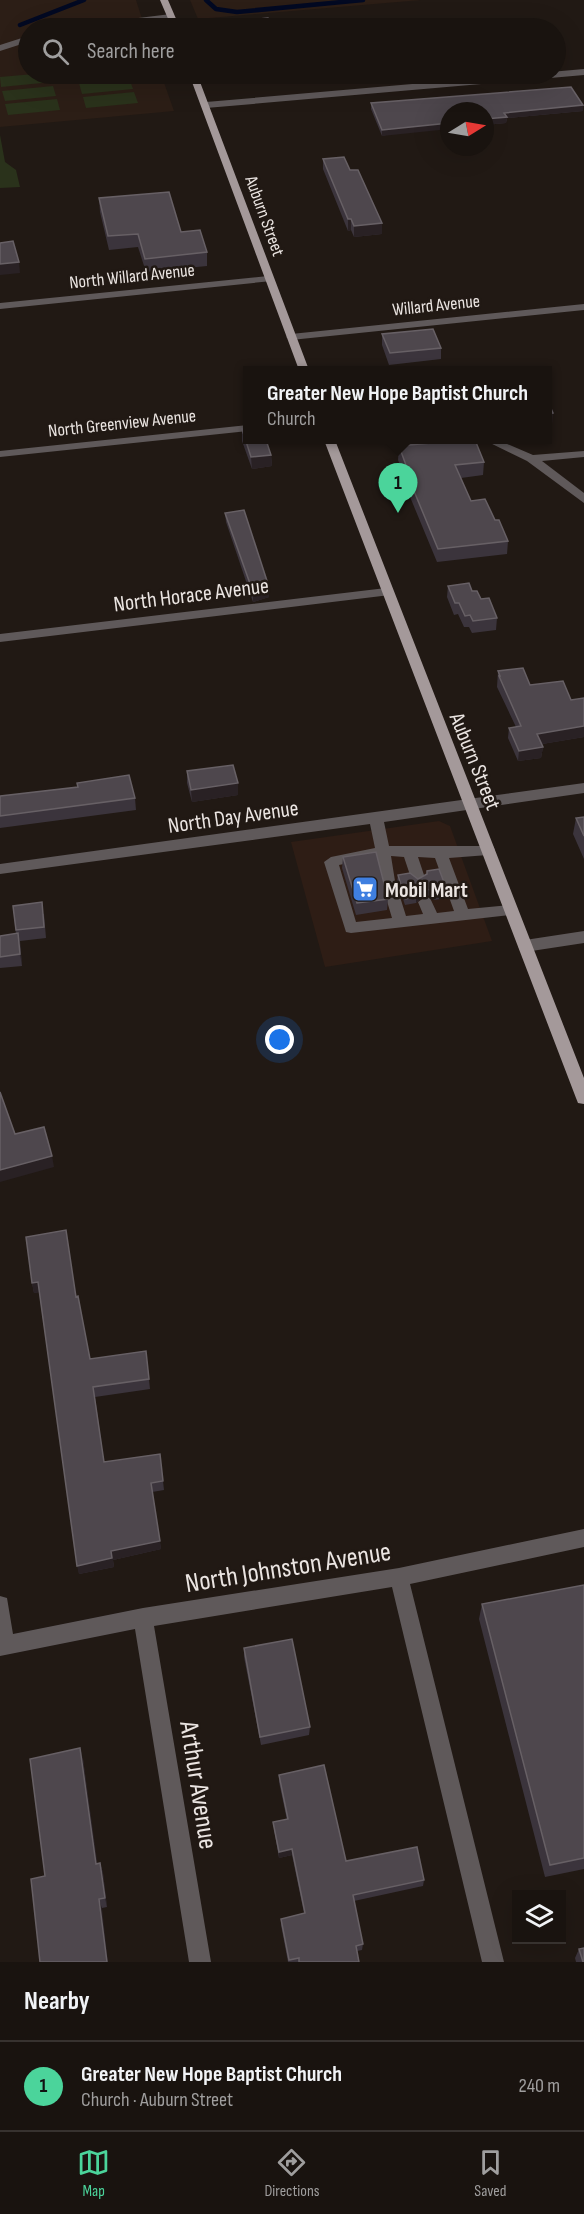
<!DOCTYPE html>
<html lang="en">
<head>
<meta charset="utf-8">
<style>
  body { margin:0; font-family:"Sofia Sans Condensed",sans-serif; background:#221c18; color:#f1f3f6 }
  .controls { position:absolute; right:18px; bottom:18px; display:grid; overflow:hidden; border-radius:0px; box-shadow:0 6px 24px #0002 }
  .controls button { width:54px; height:54px; display:grid; place-items:center; padding:0; border:0; border-bottom:2px solid #37322f; background:#19130f; color:#f1f3f6; font:30px sans-serif }
  .compass { position:absolute; left:440px; top:102px; width:54px; height:54px; border-radius:50%; background:#19130f; box-shadow:0 6px 24px #0002; rotate:79deg }
  .you { position:absolute; left:280px; top:1040px; width:21px; height:21px; margin:-15px; border:4px solid #fff; border-radius:50%; background:#1a73e8; box-shadow:0 0 0 9px #1a73e833 }
  .badge { display:grid; place-items:center; width:39px; height:39px; border-radius:50%; background:#4bd49b; color:#111; font-size:20px; font-weight:700 }
  .pin { position:absolute; translate:-50% -50px; filter:drop-shadow(0 2px 3px #0008) }
  .pin::after { content:''; position:absolute; top:32px; width:21px; height:18px; background:inherit; clip-path:polygon(0 0,100% 0,50% 100%) }
  .popup { position:absolute; left:243px; top:366px; width:309px; height:78px; box-sizing:border-box; display:grid; place-content:center; border-radius:0px; background:#19130f; filter:drop-shadow(0 2px 4px #0005); font-size:20px; white-space:nowrap; color:#9f9e9e }
  .popup b { font-size:22px; color:#f1f3f6 }
  .popup::after { content:''; position:absolute; left:50%; top:100%; margin-left:-12px; border:12px solid transparent; border-top-color:#19130f }
  .list { margin:0; padding:0; list-style:none }
  h2 { display:flex; justify-content:space-between; align-items:center; height:78px; margin:0; padding:0 24px; font-size:26px }
  h2 small { font-size:20px; font-weight:400; color:#9f9e9e }
  .list li { display:grid; grid-template-columns:39px 1fr auto; gap:18px; align-items:center; box-sizing:border-box; height:90px; padding:0 24px; border-top:2px solid #37322f }
  .list b { display:block; font-size:22px; white-space:nowrap }
  .list p { margin:0; font-size:20px; white-space:nowrap; color:#9f9e9e }
  .list em { font-size:20px; font-style:normal; color:#9f9e9e }
  .icon { flex:none; width:33px; height:33px; fill:none; stroke:currentColor; stroke-width:2; stroke-linecap:round; stroke-linejoin:round }
  .map { position:relative; flex:none; width:584px; height:1962px; overflow:hidden }
  .search { position:absolute; background:#19130f; box-shadow:0 6px 24px #0002; left:18px; right:18px; top:18px; height:66px; display:flex; align-items:center; gap:15px; box-sizing:border-box; padding:0 21px; border-radius:33px; color:#9f9e9e; font-size:22px }
  .sheet { height:168px; background:#19130f }
  nav { display:flex; justify-content:space-around; align-items:center; box-sizing:border-box; height:84px; border-top:2px solid #37322f; background:#19130f; font-size:16px; color:#9f9e9e }
  nav a { display:grid; justify-items:center; gap:3px }
  nav .on { color:#4bd49b }
  .map>svg:first-child { display:block }
  .commercial { fill:#2e1d15 }
  .built { fill:#2c1e16 }
  .green { fill:#2a321b }
  .lines { fill:none; stroke-linecap:round; stroke-linejoin:round }
  .stream { stroke:#020922; stroke-width:4.5 }
  .minor { fill:#5f595a; fill-rule:evenodd }
  .major { fill:#a4999a; fill-rule:evenodd }
  .wall { fill:#3b343c }
  .shaded-wall { fill:#292124 }
  .building { fill:#4e474d; stroke:#676065; stroke-width:1.5 }
  .labels { text-anchor:middle; stroke-width:5; stroke-linejoin:round; paint-order:stroke }
  .far-street-label { font-size:18px; fill:#ebe5e2; stroke:#211914 }
  .street-label { font-size:22px; fill:#ebe5e2; stroke:#211914 }
  .poi-label { font-size:22px; font-weight:bold; fill:#ebe5e2; stroke:#211914; text-anchor:start }
  .near-street-label { font-size:27px; fill:#ebe5e2; stroke:#211914 }
</style>
</head>
<body>
<div class="map">
<svg width="584" height="1962" viewBox="0 0 584 1962">
  <rect width="100%" height="100%" fill="#211914"/>
  <path class="commercial" d="M439 821 450 826 492 941 325 967 291 842Z"/>
  <path class="built" d="M0 0H136L145 28H28V74H161L174 111 0 127Z
    M190 0H421L198 19Z"/>
  <path class="green" d="M34 74H50L52 82 1 87 0 77Z
    M129 78 133 89 82 94 79 83Z
    M53 86 56 96 5 101 2 91Z
    M134 92 138 103 86 108 83 97Z
    M57 99 60 110 8 115 5 104Z
    M0 135 5 162 16 170 20 187 0 188Z"/>
  <g class="lines">
    <path class="stream" d="M206 0 216 9 237 12 363 0
      M20 25 84 0"/>
    <path class="minor" d="M171 14 175 17 174 19 98 28H77L81 25Z
      M28 36V42L0 51V45Z
      M584 69V75L206 108 201 105 206 102Z
      M268 276 272 277V281L0 309V303Z
      M584 304V310L291 340 286 337 291 334Z
      M248 425V431L0 457V451Z
      M484 440H498L533 455 584 451V457L542 461 584 493V503L527 461Z
      M386 588 390 589 392 592 390 595 0 642V634Z
      M584 783V793L384 822 389 846H493L495 850 493 854 488 855 449 858 468 909 511 905 518 910 511 915 351 933 346 932 324 862 331 857 375 848 370 824 0 874V864ZM391 856 404 857 411 878 418 883 425 878 418 857 435 858 454 911 437 913 430 898 425 897 418 902 423 914 406 916 395 881ZM377 857 381 881 392 918 356 922 339 865Z
      M584 931V943L525 952 520 950 518 946 520 942 525 940Z
      M584 1529V1547L410 1584 504 1962H482L392 1587 154 1626 211 1962H189L135 1629 0 1656V1596L7 1598 13 1634 143 1608 399 1568Z"/>
    <path class="major" d="M160 0H168L180 28H172Z
      M189 74H197L309 370H299Z
      M324 440H335L584 1078V1104L578 1103 576 1098Z"/>
  </g>
  <path class="wall" d="M371 103 583 105V111L507 118 506 123 485 125V111L382 136 371 109Z
    M323 159 350 170 382 234 354 237 351 230 348 231 323 169Z
    M99 198 181 232 207 252V266L146 272 138 247 109 250 100 212Z
    M382 334 441 348V359L389 365 382 345Z
    M242 429 271 455 272 466 252 469 242 441Z
    M399 446 484 462 483 475 461 478 471 501 495 520 508 541 507 554 437 562 408 492 409 488 398 460Z
    M225 513 269 597 253 602 226 522Z
    M448 586 472 591 481 599 497 618 496 630 472 633 469 627H464L458 614 454 615 447 597Z
    M498 671 530 685 584 737 542 744 543 747 541 758 518 761 508 738 509 728 516 727 497 687Z
    M187 771 238 795 192 802 187 783Z
    M77 787 135 798 136 810 0 828V796Z
    M584 817V859L573 834 576 818Z
    M343 857 388 899 387 910 356 915 342 868Z
    M398 875 418 879 448 893 447 898 434 900 430 896 425 895 416 903 405 905 397 881Z
    M13 906 44 914 46 938 20 941 22 966 0 968V936L16 934Z
    M32 1283 76 1297 90 1359 146 1351 150 1389 95 1397 104 1462 160 1454 164 1490 152 1492 161 1549 113 1560 114 1567 79 1574 39 1292 34 1293Z
    M584 1585V1869L545 1877 479 1619 482 1604Z
    M244 1648 310 1727 309 1735 261 1745 244 1657Z
    M83 1759 97 1864 100 1863 103 1873 107 1907 102 1908 45 1876Z
    M279 1775 346 1861 424 1880 423 1886 354 1901 363 1944 362 1950 357 1951 359 1962H288L281 1925V1919L304 1913 292 1855 279 1858 274 1829 273 1822 287 1820 279 1782Z
    M579 1949 584 1962H576L575 1958Z"/>
  <path class="shaded-wall" d="M583 105V111L507 118 506 123 485 125V119L504 113Z
    M449 123V129L382 136V130Z
    M348 219H351V230L348 231Z
    M382 223V234L354 237V226Z
    M19 262 20 273 0 275V264Z
    M553 413 552 425H548V414Z
    M271 455 272 466 252 469 251 457Z
    M269 587V597L253 602V592Z
    M584 726V737L536 745 537 734Z
    M543 747 541 758 518 761 519 751Z
    M238 783V795L192 802 191 790Z
    M426 889 425 895 416 903V897Z
    M18 933 20 945 22 966 20 954Z
    M52 1156 54 1167 0 1182V1170Z
    M38 1282 40 1292 34 1293 32 1283Z
    M160 1541 161 1549 113 1560 114 1567 79 1574 77 1566 111 1551Z
    M80 1748 83 1759 99 1874 96 1864Z
    M292 1849V1855L279 1858V1852Z
    M100 1863 103 1873 107 1907 105 1898Z
    M99 1899 102 1908 108 1962H107Z"/>
  <path class="building" d="M268 18 273 28H243L240 21Z
    M571 87 583 105 504 113 507 117 485 119V111H449V123L382 130 371 103Z
    M344 157 350 170H358L382 223 354 226 351 219H348L323 159Z
    M169 192 181 232 200 230 207 252 145 259 138 234 108 236 99 198Z
    M13 241 19 262 0 264V243Z
    M433 329 441 348 390 353 382 334Z
    M548 402 553 413 548 414Z
    M242 429H248V440H266L271 455 251 457Z
    M463 440H475L484 462 455 465 471 501 485 499 495 520H499L508 541 438 549 409 479H411L399 446Z
    M244 510 269 587 253 592 225 513Z
    M469 583 472 591H477L481 599 489 598 497 618 473 621 470 615 465 616 459 603H455L448 586Z
    M523 668 530 685 563 681 571 700 584 698V726L537 734 543 747 519 751 509 728 521 726 499 676H500L498 671Z
    M233 765 238 783 191 790 187 771Z
    M129 775 135 798 0 816V796L78 787 77 783Z
    M584 817V836L576 818Z
    M376 852 388 899 357 903 343 857Z
    M439 869 448 893 434 894 431 890 426 889 416 897 405 899 398 875 410 873 418 879 427 874V871Z
    M42 902 44 927 16 930 13 906Z
    M18 933 20 954 0 957V936Z
    M0 1092 15 1134 44 1127 52 1156 0 1170Z
    M66 1230 76 1297 78 1296 90 1359 146 1351 149 1379 93 1387 104 1462 160 1454 163 1481 151 1483 160 1541 111 1551 112 1558 77 1566 38 1282 32 1283 26 1237Z
    M584 1585V1858L550 1865 482 1604Z
    M292 1639 310 1727 260 1737 244 1648Z
    M80 1748 96 1864 100 1863 105 1898 99 1899 107 1962H40L31 1879 45 1876 30 1759Z
    M324 1765 346 1861 417 1847 424 1880 353 1895 363 1944 356 1946 359 1962H299V1958L289 1960 281 1919 305 1913 292 1849 279 1852 273 1822 288 1819 279 1775Z
    M584 1948V1962H583L579 1949Z"/>
  <defs>
    <g id="supermarket-square" transform="scale(1.35)"><rect x="-9" y="-9" width="18" height="18" rx="4" fill="#3f7fe0" stroke="#211914"/><path d="M-6-5.5h2.5l.6 2H6L4.5 2H-2.5L-4.4-4H-6ZM-1.5 3.2a1.3 1.3 0 1 0 .1 0ZM3 3.2a1.3 1.3 0 1 0 .1 0Z" fill="#fff"/></g>
  </defs>
  <g fill-rule="evenodd">
    <use href="#supermarket-square" x="365" y="889"/>
  </g>
  <g class="labels">
    <g class="far-street-label">
      <text transform="translate(265 216) rotate(70)" y="6">Auburn Street</text>
      <text transform="translate(132 276) rotate(-6)" y="6">North Willard Avenue</text>
      <text transform="translate(436 305) rotate(-6)" y="6">Willard Avenue</text>
      <text transform="translate(122 423) rotate(-6)" y="6">North Greenview Avenue</text>
    </g>
    <g class="street-label">
      <text transform="translate(191 594) rotate(-7)" y="8">North Horace Avenue</text>
      <text transform="translate(476 761) rotate(68)" y="8">Auburn Street</text>
      <text transform="translate(233 816) rotate(-8)" y="8">North Day Avenue</text>
    </g>
    <g class="poi-label">
      <text x="385" y="897">Mobil Mart</text>
    </g>
    <g class="near-street-label">
      <text transform="translate(288 1567) rotate(-9)" y="9">North Johnston Avenue</text>
      <text transform="translate(199 1785) rotate(81)" y="9">Arthur Avenue</text>
    </g>
  </g>
</svg>
<div class="controls">
<button><svg class="icon" aria-label="layers" viewBox="0 0 24 24"><path d="M12 4l9 5-9 5-9-5zM3 14l9 5 9-5"/></svg></button>
</div>
<svg class="compass" viewBox="-18 -18 36 36"><path d="M0-13l5 13h-10z" fill="#e53935"/><path d="M0 13l5-13h-10z" fill="#9f9e9e"/></svg>
<div class="you"></div>
<div class="pin badge" style="left:398px;top:513px">1</div>
<div class="popup"><b>Greater New Hope Baptist Church</b>Church</div>
<div class="search"><svg class="icon" aria-label="search" viewBox="0 0 24 24"><circle cx="10" cy="10" r="6"/><path d="M15 15l6 6"/></svg>Search here</div>
</div>
<section class="sheet">
<h2>Nearby<small></small></h2>
<ul class="list">
<li><span class="badge">1</span><div><b>Greater New Hope Baptist Church</b><p>Church · Auburn Street</p></div><em>240 m</em></li>
</ul>
</section>
<nav>
<a class="on"><svg class="icon" aria-label="map" viewBox="0 0 24 24"><path d="M3 6l6-2 6 2 6-2v14l-6 2-6-2-6 2zM9 4v14M15 6v14"/></svg>Map</a>
<a><svg class="icon" aria-label="directions" viewBox="0 0 24 24"><path d="M12 3l9 9-9 9-9-9zM9 14v-3h6M13 9l2 2-2 2"/></svg>Directions</a>
<a><svg class="icon" aria-label="saved" viewBox="0 0 24 24"><path d="M7 4h10v16l-5-4-5 4z"/></svg>Saved</a>
</nav>
</body>
</html>
